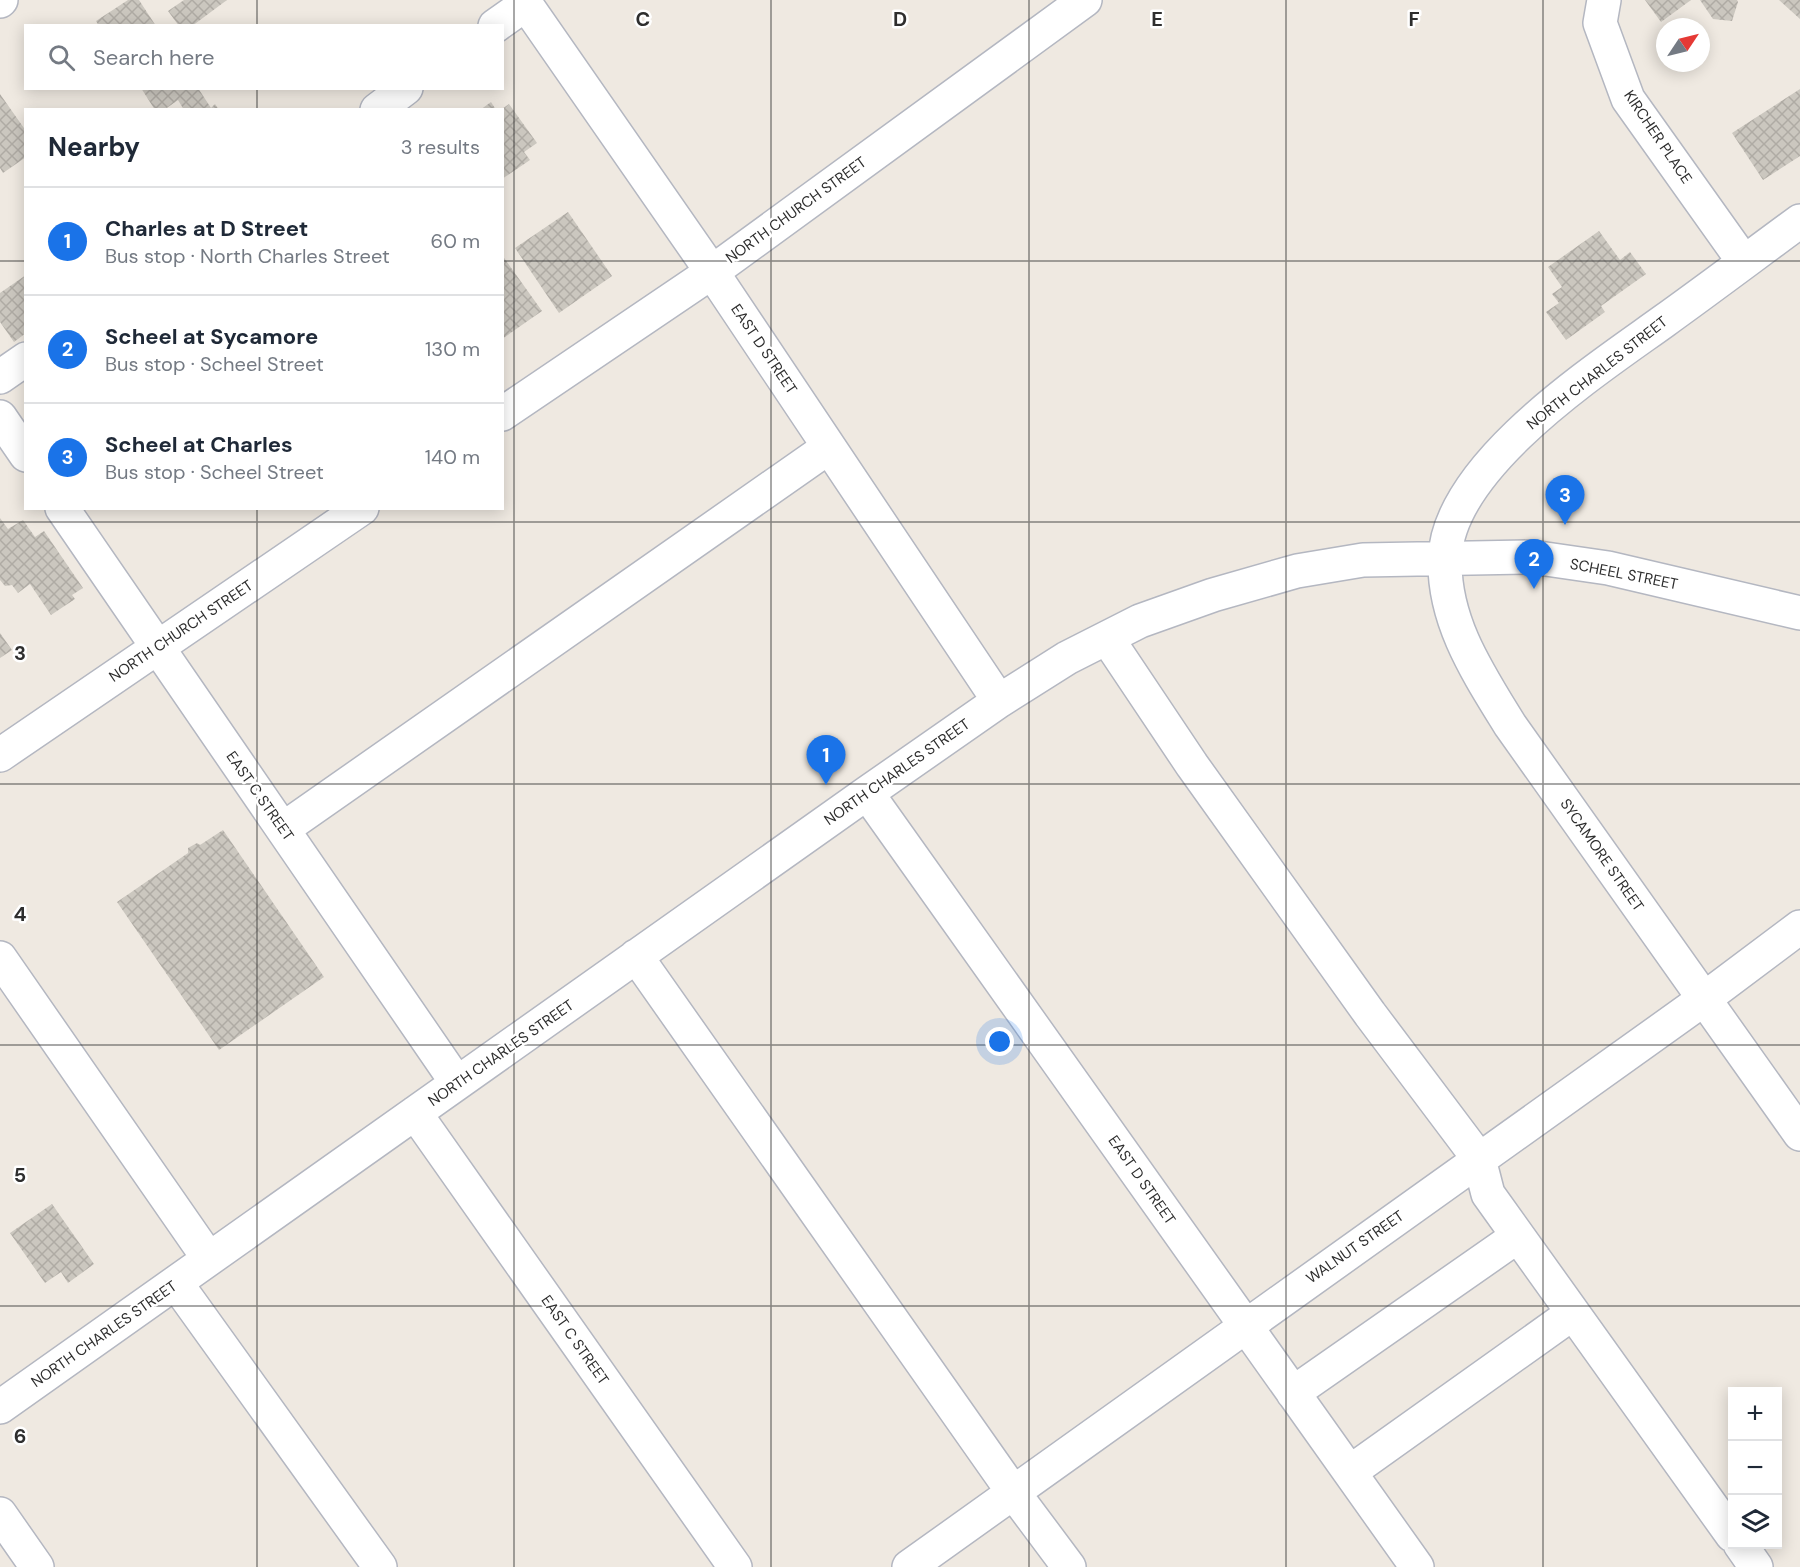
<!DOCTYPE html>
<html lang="en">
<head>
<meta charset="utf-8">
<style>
  body { margin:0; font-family:"DM Sans",sans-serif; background:#f2f2f3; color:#1f2937 }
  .controls { position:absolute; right:18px; bottom:18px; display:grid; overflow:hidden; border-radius:0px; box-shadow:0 3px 15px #0003 }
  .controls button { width:54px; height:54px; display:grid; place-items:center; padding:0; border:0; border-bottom:2px solid #e0e1e3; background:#fff; color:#1f2937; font:30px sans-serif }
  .compass { position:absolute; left:1656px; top:18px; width:54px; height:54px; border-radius:50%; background:#fff; box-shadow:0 3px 15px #0003; rotate:55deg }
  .you { position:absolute; left:1000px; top:1042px; width:21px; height:21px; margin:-15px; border:4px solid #fff; border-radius:50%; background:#1a73e8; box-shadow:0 0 0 9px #1a73e833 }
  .badge { display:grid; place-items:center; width:39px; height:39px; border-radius:50%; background:#1a73e8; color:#fff; font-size:20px; font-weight:700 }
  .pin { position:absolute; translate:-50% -50px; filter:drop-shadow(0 2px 3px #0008) }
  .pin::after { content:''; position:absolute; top:32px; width:21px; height:18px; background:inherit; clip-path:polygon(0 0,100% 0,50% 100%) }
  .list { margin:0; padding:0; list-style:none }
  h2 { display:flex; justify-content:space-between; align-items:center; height:78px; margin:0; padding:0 24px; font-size:26px }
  h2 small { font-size:20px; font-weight:400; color:#747a83 }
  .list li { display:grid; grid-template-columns:39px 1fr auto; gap:18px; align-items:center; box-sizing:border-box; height:108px; padding:0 24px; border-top:2px solid #e0e1e3 }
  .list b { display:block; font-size:22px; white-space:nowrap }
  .list p { margin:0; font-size:20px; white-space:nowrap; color:#747a83 }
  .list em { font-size:20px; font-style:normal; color:#747a83 }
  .icon { flex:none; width:33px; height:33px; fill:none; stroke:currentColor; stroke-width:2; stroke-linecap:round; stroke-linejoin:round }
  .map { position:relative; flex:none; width:1800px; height:1567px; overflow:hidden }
  .search { position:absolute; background:#fff; box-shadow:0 3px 15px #0003; left:24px; top:24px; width:480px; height:66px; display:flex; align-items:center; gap:15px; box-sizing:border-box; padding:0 21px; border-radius:0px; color:#747a83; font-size:22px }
  .panel { position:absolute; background:#fff; box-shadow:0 3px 15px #0003; left:24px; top:108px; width:480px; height:402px; border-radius:0px }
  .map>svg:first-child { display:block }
  .building { fill:url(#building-cross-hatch) }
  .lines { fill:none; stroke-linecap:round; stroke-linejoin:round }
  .minor-casing { stroke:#b4b7c1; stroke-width:36 }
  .minor { stroke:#fff; stroke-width:33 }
  .grid { fill:none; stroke:#2e2e2e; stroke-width:1.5; stroke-opacity:0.55 }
  .labels { text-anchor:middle; stroke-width:5; stroke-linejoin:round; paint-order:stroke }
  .street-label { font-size:15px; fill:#2e2e2e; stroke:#fff }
  .grid-label { font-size:20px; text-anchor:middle; font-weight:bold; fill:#2e2e2e; stroke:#fff; stroke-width:5; stroke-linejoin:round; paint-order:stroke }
</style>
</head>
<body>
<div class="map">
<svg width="1800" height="1567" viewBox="0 0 1800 1567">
  <defs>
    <pattern id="building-cross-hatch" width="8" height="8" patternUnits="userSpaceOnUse" patternTransform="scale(1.5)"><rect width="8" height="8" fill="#cbc7bf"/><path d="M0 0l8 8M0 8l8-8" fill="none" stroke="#afaba4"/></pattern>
  </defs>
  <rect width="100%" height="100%" fill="#efe9e1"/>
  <path class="building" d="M128 0H139L156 26H99L96 21Z
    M184 0H227L192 26H179L168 11Z
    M1645 0H1691L1661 22Z
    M1700 0H1737L1738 2 1732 21 1713 19Z
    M1779 0H1800V19Z
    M141 88H198L211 108 215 104 219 110H184L178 100 164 110H155Z
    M1800 89V156L1763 180 1732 133Z
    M0 94 26 131V157L3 173 0 168Z
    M491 102 496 110H480Z
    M509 104 537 143 524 152 530 160 502 179V109Z
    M568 212 612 276 559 313 515 248Z
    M1599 231 1620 260 1630 252 1646 274 1601 306 1605 312 1566 340 1546 312 1559 303 1552 294 1562 287 1548 267Z
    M502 255 542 311 502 339Z
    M26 275V333L14 342 0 322V293Z
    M0 518 8 529 23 520 35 537 44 531 83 588 72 595 75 599 51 615 30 584 18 593 12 585 5 586 0 580Z
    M0 633 12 650 0 658Z
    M223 830 324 977 219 1050 117 902 188 853V848L197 843 200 845Z
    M52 1204 94 1264 68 1283 61 1272 45 1283 10 1233Z"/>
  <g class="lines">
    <g class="minor-casing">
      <path id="minor" d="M523 0 712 272 999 701
        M1604 0 1600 23 1628 99 1744 262
        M0 1 1 0
        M495 26 526 4
        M377 110 406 88
        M1800 221C1755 254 1710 288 1664 321 1596 370 1448 466 1445 558 1443 621 1478 673 1510 725L1800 1134
        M0 377 26 359
        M502 414 712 272 1085 0
        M0 417 26 455
        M62 508 457 1083
        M1107 638 1192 765 1370 1014 1479 1159 1488 1194 1732 1535
        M0 755 362 508
        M867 793 1417 1567
        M283 829 829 447
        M636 956 1013 1492 1069 1567
        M0 958 209 1259
        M415 1113 735 1567
        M176 1283 380 1567
        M1293 1393 1518 1236
        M0 1407 867 793 999 701 1067 658 1140 621 1213 595 1297 571 1363 560 1532 557 1608 568 1800 613
        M1350 1472 1573 1313
        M0 1514 37 1567
        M1740 1544 1756 1567
        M909 1567 1704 999 1800 927"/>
    </g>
    <use href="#minor" class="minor"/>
  </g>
  <path class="grid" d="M257 0V26M514 0V1567M771 0V1567M1029 0V1567M1286 0V1567M1543 0V1567M257 88V110M0 261H26M502 261H1800M257 508V1567M0 522H1800M0 784H1800M0 1045H1800M0 1306H1800"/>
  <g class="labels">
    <g class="street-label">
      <text transform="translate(1658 137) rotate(56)" y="5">KIRCHER PLACE</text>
      <text transform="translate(796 210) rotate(-36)" y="5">NORTH CHURCH STREET</text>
      <text transform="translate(764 349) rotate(56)" y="5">EAST D STREET</text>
      <text transform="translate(1597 373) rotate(-38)" y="5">NORTH CHARLES STREET</text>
      <text transform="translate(1624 574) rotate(11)" y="5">SCHEEL STREET</text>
      <text transform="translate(181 631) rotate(-34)" y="5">NORTH CHURCH STREET</text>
      <text transform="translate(897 772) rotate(-35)" y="5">NORTH CHARLES STREET</text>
      <text transform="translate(260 796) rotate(55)" y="5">EAST C STREET</text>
      <text transform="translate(1602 855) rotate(55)" y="5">SYCAMORE STREET</text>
      <text transform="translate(501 1053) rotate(-35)" y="5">NORTH CHARLES STREET</text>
      <text transform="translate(1142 1180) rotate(55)" y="5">EAST D STREET</text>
      <text transform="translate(1355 1247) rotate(-35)" y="5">WALNUT STREET</text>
      <text transform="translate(104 1334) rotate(-35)" y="5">NORTH CHARLES STREET</text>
      <text transform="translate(575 1340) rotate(55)" y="5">EAST C STREET</text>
    </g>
  </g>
  <g class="grid-label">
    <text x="643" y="26">C</text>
    <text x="900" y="26">D</text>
    <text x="1157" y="26">E</text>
    <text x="1414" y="26">F</text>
    <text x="20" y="660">3</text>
    <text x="20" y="921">4</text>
    <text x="20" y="1182">5</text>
    <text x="20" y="1443">6</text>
  </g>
</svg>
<div class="controls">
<button>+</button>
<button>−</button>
<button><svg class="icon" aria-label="layers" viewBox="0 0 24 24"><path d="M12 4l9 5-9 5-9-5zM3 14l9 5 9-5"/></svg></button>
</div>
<svg class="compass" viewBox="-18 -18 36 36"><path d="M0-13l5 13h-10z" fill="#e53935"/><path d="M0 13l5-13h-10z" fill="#747a83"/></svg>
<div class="you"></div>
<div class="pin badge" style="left:826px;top:785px">1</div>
<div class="pin badge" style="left:1534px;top:589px">2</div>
<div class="pin badge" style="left:1565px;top:525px">3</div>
<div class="search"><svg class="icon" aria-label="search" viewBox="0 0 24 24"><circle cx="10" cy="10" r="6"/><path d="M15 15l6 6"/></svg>Search here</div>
<section class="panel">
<h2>Nearby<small>3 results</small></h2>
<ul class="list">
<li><span class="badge">1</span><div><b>Charles at D Street</b><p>Bus stop · North Charles Street</p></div><em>60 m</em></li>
<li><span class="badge">2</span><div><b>Scheel at Sycamore</b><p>Bus stop · Scheel Street</p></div><em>130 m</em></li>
<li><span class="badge">3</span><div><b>Scheel at Charles</b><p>Bus stop · Scheel Street</p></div><em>140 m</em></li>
</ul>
</section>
</div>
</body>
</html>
